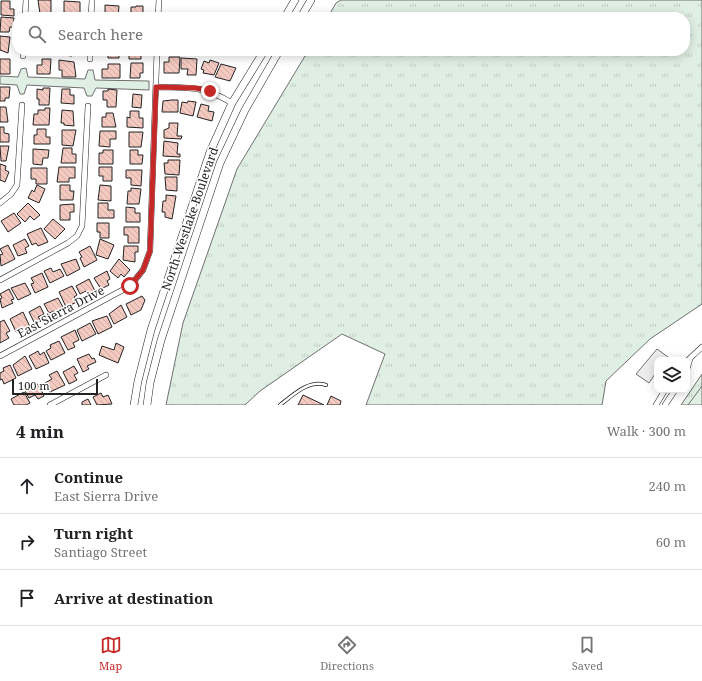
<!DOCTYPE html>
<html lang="en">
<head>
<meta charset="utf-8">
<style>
  body { margin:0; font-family:"Noto Serif",serif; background:#f2f2f2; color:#202124 }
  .controls { position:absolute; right:12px; bottom:12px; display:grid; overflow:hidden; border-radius:8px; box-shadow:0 2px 10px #0003 }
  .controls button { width:36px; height:36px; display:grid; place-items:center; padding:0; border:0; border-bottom:1px solid #e0e0e0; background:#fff; color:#202124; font:20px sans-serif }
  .scale { position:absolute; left:12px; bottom:10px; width:86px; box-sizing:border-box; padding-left:4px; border:2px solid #222; border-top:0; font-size:11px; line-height:14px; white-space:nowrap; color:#222; -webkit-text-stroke:3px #fff; paint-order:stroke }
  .stop { position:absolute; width:12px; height:12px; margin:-9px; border:3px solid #c62828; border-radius:50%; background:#fff }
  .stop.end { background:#c62828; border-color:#fff; box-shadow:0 1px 4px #0008 }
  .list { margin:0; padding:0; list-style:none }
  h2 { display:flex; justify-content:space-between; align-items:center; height:52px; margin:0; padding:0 16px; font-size:17px }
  h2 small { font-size:13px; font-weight:400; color:#757577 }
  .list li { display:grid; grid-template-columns:26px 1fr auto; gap:12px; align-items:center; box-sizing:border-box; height:56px; padding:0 16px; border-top:1px solid #e0e0e0 }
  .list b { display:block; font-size:15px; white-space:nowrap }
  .list p { margin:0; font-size:13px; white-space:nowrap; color:#757577 }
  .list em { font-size:13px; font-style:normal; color:#757577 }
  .icon { flex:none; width:22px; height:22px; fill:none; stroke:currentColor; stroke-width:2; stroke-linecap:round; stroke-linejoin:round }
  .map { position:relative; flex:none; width:702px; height:405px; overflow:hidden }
  .search { position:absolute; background:#fff; box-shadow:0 2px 10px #0003; left:12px; right:12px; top:12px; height:44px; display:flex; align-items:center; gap:10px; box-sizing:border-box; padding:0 14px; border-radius:16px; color:#757577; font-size:15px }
  .sheet { height:220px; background:#fff }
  nav { display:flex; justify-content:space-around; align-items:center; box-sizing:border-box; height:56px; border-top:1px solid #e0e0e0; background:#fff; font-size:11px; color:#757577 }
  nav a { display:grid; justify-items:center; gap:2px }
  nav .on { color:#c62828 }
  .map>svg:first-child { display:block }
  .grass { fill:url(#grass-tufts); stroke:#6f6f6f }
  .forest { fill:url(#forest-crowns); stroke:#6f6f6f }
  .green { fill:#e0efe3; stroke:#6f6f6f }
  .parking { fill:#ededed; stroke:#6f6f6f }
  .building { fill:url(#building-back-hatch); stroke:#222 }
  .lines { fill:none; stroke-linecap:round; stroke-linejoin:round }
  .lane-casing { stroke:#222; stroke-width:4 }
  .street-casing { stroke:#222; stroke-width:6 }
  .secondary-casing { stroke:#222; stroke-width:8 }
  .lane { stroke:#fff; stroke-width:2.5 }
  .street { stroke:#fff; stroke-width:5 }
  .secondary { stroke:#fff; stroke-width:7 }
  .route { stroke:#c62828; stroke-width:5 }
  .labels { text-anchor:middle; stroke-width:3; stroke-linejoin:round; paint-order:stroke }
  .street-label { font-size:12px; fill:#222; stroke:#fff }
</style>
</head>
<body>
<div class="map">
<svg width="702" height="405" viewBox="0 0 702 405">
  <defs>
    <pattern id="grass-tufts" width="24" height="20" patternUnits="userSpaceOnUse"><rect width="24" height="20" fill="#e0efe3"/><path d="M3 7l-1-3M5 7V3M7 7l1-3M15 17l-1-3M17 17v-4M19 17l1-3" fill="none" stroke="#c0cdc2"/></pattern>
    <pattern id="forest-crowns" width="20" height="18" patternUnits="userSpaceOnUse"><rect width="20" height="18" fill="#e0efe3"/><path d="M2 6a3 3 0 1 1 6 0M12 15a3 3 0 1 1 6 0" fill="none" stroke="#c0cdc2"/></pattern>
    <pattern id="building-back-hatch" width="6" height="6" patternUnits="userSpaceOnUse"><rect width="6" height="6" fill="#f3c9c0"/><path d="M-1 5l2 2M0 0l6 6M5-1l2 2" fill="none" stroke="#d0aca5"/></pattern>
  </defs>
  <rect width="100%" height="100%" fill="#fff"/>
  <path class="grass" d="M341 0H702V304L650 339 606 381 602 405H366L385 354 342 334 260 391 245 405H166L183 323 237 169 308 51H685V17H328L336 3Z
    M702 374V405H681Z"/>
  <path class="forest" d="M702 386V405H688Z"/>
  <path class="green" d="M26 68 28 77 85 79 88 70H93L95 80 149 81V90L96 88 92 96H87L84 88 27 85 24 94H20L17 85 0 84V76L18 77 21 69Z"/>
  <path class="parking" d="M657 349 668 357 666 360H657V371L649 383 636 374Z"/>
  <path class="building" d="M38 0H51V14H40Z
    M1 1H10V9H14V16L1 15Z
    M64 1 80 2V13H75V16H64Z
    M105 5 119 6 118 17H105Z
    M136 6H143V15H145V17H131V7H136Z
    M1 17 14 18 13 27H10L9 32H0Z
    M0 36 10 37 8 53 0 50Z
    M42 51H52V55H42Z
    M63 51H72V56L63 55Z
    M105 51H119V58H108V52Z
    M129 51H141V59H129Z
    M169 57H180L179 73H164V62H169Z
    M181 58 197 59 196 75H187L188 69H181Z
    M0 59H10V74H0Z
    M42 59H51L50 74H37V65H42Z
    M59 60 74 62 76 77H62V70H59Z
    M210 60 219 63 214 75 203 73 204 70 201 69 204 61 209 63Z
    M131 63H143V73H140V78H130Z
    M108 64H120V78H102V69H108Z
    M221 64 236 68 230 81 215 77Z
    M0 87H10L9 98H5V101H0Z
    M43 88H50L49 105H39V99H37V89L43 90Z
    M62 89H70V95H74V104L61 103Z
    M108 89 117 90 116 107H107V100H103V91H108Z
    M133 94 142 95 141 108 132 107Z
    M172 100H178V112H162L163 101Z
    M188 101 196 102 193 116 180 113 182 102 187 103Z
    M201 104 209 106 208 111 214 112 212 121 197 117Z
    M0 107H6L8 122H0Z
    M45 108H50L49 125H33L34 114H38V110H45Z
    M62 110 73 111 74 126 64 125V123H61Z
    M130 111H139V118H143V128L127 127V117L130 118Z
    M106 113H113L116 127H102V117H106Z
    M169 123H178L177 136H182L181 139 164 138V130L169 128Z
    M0 127H4V133L9 134V142H0Z
    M37 129H46V137H50V144H34V135H37Z
    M62 130H76L73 146 62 145Z
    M100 131H116V139H110V147L99 146Z
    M129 132H143L141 147H129Z
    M164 141 178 143 177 154H180V157L163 156Z
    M0 146H9L6 161H1Z
    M63 148H72V154H76V163H61Z
    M33 149 49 150 48 158H43L42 165 33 164Z
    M103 150H113V164H99V153H103Z
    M130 150H138V155H143L142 164H130Z
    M168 160H180L179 175 165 174 164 163H168Z
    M0 164 6 166 5 170 9 172 5 182 0 180Z
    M59 167H75V178H69V182H57Z
    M99 167H112V181H103V176H99Z
    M31 168H47V184H36V179H31Z
    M126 170H142L141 186 131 185V178H126Z
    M165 177H177V191L166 190Z
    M37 185 45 189 39 203 28 198 32 190 34 192Z
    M60 185H70V191H74L73 200H60Z
    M100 185 111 186V201L98 200Z
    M131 188 141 189 139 204H127L128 191H131Z
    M166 195 176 196 172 219 165 217V212H162L163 201H166Z
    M28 203 40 215 34 220 30 216 25 222 17 214Z
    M98 203H108V210H114V218H98Z
    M74 204V212H70V220H60V205Z
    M126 207 135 208V213H140V222H126Z
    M14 213 21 223 8 232 1 221Z
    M53 219 65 229 55 239 44 229Z
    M97 223H109V238H100V232H97Z
    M124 227H139V243H128V235H124Z
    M41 228 48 242 38 246 36 243 32 245 27 234Z
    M25 239 29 246 25 248 27 253 18 256 13 245Z
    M100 239 114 245 108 259 96 255Z
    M8 245 15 259 1 266 0 255 3 254 0 249Z
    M90 246 97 260 84 267 80 258 82 257 79 252Z
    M124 246H138V252H135V262L123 260Z
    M76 259 80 269 67 276 61 264Z
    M119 259 130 270 124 277 121 274 118 278 110 271Z
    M51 268 53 272 60 269 64 276 50 283 44 271Z
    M107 271 110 279 107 281 109 285 101 289 94 278Z
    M42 273 48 287 35 293 31 284 34 283 31 278Z
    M89 279 95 291 88 295 86 291 80 294 76 286Z
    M25 283 31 294 18 300 11 288Z
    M72 286 77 295 74 297 77 302 66 307 59 292Z
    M9 289 14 299 11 300 13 303 2 308 0 299 2 298 0 294Z
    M142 296 145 300 141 310 131 315 126 304Z
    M58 298 64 309 55 313 54 311 49 313 44 304Z
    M121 305 127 317 114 324 109 314Z
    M40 306 44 314 38 317 41 321 35 324 29 312Z
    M23 312 30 327 16 332 10 319Z
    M107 316 112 327 98 334 92 321Z
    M4 320 10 331 6 333 9 338 0 343V322Z
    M90 323 96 334 82 341 77 330Z
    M75 330 79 340 73 343 75 347 68 350 61 337Z
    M59 341 65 353 51 360 46 351 51 348 50 345Z
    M116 343 124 347 118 363 99 355 102 346 114 350Z
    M38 351 40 355 44 352 49 363 36 369 29 356Z
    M89 354 92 359 94 358 96 362 87 366 89 369 83 372 77 359Z
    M25 356 32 369 18 376 13 365Z
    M10 365 16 378 4 384 2 379 0 380V373L4 371 3 368Z
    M74 366 78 373 74 375 77 380 69 384 63 372Z
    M57 371 65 385 50 392 45 383 52 379 49 375Z
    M38 384 44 396 38 399 35 395 29 398 25 391Z
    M24 392 30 403 26 405H14L11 399Z
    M101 393 103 397 108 395 112 404 97 405 93 397Z
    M303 395 324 405H298Z
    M331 396 341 401 340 405H327Z
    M88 399 91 405H82V402Z"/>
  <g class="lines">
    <g class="lane-casing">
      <path id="lane" d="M280 405C293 395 309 379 326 385"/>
    </g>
    <g class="street-casing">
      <path id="street" d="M25 17 26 0
        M91 17 92 0
        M158 17 159 0
        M23 56V51
        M90 59V51
        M156 87C190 88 202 85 232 103
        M0 203 11 194 17 185 22 105
        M0 280 68 243 77 236 82 226 88 106
        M0 356 130 286 143 270 150 251 157 51
        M687 361 702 347
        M687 369 690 359
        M50 405 106 375
        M656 405 665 390
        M665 405 675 390"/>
    </g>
    <g class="secondary-casing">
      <path id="secondary" d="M285 17 295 0
        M301 17 311 0
        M134 405 138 381 151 330 210 152 232 103 264 51
        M147 405 150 383 161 340 220 163 245 110 279 51"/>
    </g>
    <use href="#lane" class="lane"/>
    <use href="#street" class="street"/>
    <use href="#secondary" class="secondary"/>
  </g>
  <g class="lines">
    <path class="route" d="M130 286 143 270 150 251 156 87 196 88 210 91"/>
  </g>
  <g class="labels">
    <g class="street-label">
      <text transform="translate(190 219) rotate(-71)" y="4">North Westlake Boulevard</text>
      <text transform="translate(61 312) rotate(-28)" y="4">East Sierra Drive</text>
    </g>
  </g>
</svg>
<div class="controls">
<button><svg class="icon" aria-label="layers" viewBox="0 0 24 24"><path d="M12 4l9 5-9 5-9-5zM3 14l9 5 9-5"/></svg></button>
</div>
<div class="scale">100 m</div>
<div class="stop" style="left:130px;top:286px"></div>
<div class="stop end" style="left:210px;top:91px"></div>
<div class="search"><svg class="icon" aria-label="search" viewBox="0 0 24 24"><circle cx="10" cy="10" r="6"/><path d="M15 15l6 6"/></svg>Search here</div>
</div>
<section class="sheet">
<h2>4 min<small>Walk · 300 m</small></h2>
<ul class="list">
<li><svg class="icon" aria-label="ahead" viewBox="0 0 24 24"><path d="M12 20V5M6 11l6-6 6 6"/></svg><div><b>Continue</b><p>East Sierra Drive</p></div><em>240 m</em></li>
<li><svg class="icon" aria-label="right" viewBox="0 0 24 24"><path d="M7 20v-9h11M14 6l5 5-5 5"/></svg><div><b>Turn right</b><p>Santiago Street</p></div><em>60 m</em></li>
<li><svg class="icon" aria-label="arrive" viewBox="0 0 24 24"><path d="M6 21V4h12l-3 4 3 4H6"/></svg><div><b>Arrive at destination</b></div></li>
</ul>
</section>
<nav>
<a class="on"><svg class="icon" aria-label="map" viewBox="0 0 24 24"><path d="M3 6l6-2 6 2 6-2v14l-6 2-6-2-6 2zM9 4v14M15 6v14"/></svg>Map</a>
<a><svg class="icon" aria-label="directions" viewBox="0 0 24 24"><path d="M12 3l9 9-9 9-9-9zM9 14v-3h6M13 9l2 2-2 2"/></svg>Directions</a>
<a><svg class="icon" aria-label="saved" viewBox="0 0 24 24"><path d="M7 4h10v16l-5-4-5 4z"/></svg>Saved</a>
</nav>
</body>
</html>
